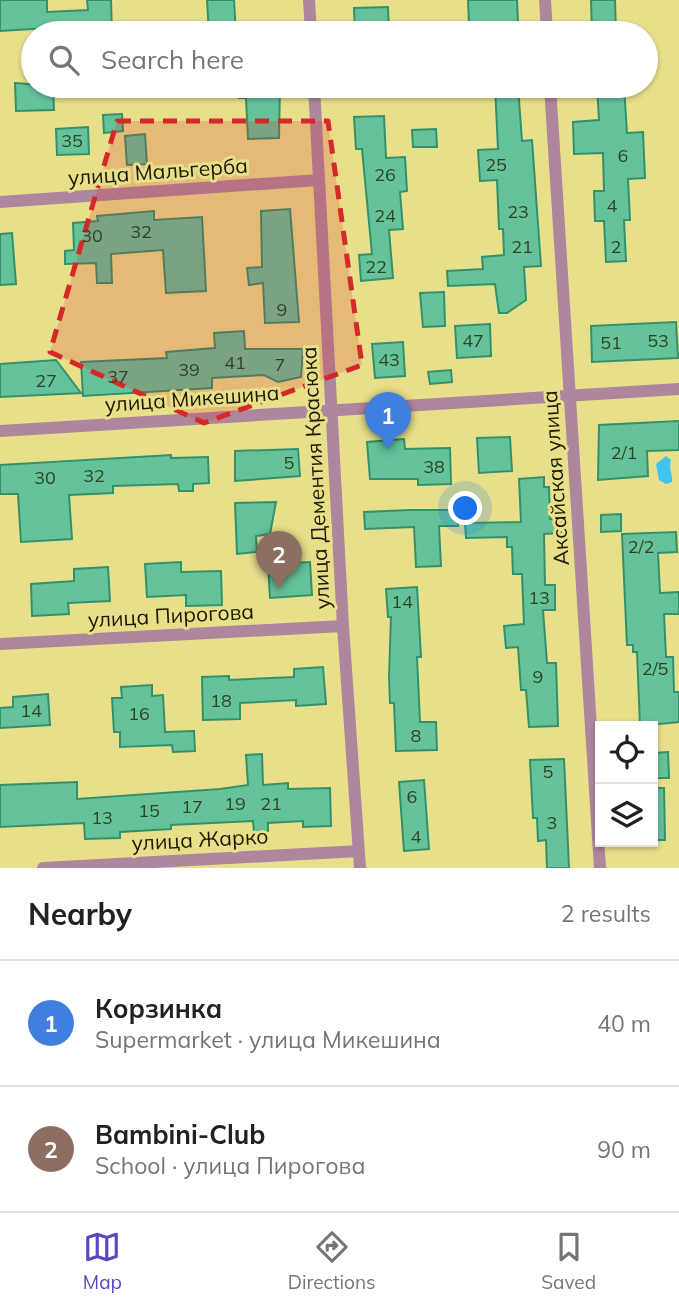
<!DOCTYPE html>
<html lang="en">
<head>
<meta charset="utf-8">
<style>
  body { margin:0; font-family:Mulish,sans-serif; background:#f2f2f2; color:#202124 }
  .controls { position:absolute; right:21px; bottom:21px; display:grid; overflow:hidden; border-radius:0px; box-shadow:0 2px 5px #0004 }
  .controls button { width:63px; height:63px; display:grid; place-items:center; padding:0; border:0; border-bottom:2px solid #e0e0e0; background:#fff; color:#202124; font:35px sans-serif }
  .you { position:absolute; left:466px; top:509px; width:24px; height:24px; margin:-18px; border:5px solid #fff; border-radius:50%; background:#1a73e8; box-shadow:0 0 0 10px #1a73e833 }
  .badge { display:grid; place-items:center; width:46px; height:46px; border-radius:50%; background:#5849c1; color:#fff; font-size:23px; font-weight:700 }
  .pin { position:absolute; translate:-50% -58px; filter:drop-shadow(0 2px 4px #0008) }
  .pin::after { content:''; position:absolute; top:37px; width:24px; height:21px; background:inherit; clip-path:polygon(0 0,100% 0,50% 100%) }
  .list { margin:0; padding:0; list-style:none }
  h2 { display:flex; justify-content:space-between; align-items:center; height:91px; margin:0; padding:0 28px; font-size:30px }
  h2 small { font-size:23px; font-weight:400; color:#757577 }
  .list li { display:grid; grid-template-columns:46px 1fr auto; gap:21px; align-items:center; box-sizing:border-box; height:126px; padding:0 28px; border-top:2px solid #e0e0e0 }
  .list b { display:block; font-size:26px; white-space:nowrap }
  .list p { margin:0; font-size:23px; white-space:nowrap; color:#757577 }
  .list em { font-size:23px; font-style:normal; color:#757577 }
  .icon { flex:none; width:38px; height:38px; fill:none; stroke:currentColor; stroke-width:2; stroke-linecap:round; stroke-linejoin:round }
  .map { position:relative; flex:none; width:679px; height:868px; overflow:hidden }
  .search { position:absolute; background:#fff; box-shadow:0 2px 5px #0004; left:21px; right:21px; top:21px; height:77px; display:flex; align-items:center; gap:18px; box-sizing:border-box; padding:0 24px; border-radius:38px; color:#757577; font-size:26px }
  .sheet { height:343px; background:#fff }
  nav { display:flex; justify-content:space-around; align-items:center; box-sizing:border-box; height:98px; border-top:2px solid #e0e0e0; background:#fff; font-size:19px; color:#757577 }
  nav a { display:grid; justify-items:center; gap:4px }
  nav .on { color:#5849c1 }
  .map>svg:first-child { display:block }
  .water { fill:#3ec4ee }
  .building { fill:#65c299; stroke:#31926c; stroke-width:2 }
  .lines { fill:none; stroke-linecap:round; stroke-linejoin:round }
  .minor { stroke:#ae869d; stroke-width:12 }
  .marked { fill:#d62828; fill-opacity:0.2; stroke:#d62828; stroke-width:5; stroke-dasharray:14 9; stroke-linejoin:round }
  .labels { text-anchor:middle; stroke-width:6; stroke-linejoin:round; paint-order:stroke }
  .number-label { font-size:18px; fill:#2e4327 }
  .street-label { font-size:21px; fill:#1c1901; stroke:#e8df8a }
</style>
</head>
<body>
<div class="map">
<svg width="679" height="868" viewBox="0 0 679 868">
  <rect width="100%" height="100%" fill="#e8df8a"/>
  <path class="water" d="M666 456 671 460C668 469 673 473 672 482L666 484 659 480 656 464Z"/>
  <path class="building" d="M0 0H47V12L88 10 87 0H111L112 33H66L65 27 0 31Z
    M207 0H234L236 33H209Z
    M468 0H517L518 23 469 25Z
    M591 0H615L616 33H592Z
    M388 7 389 33H355L354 8Z
    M15 83 53 86 54 110 16 111Z
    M239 86H280L279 138 248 139 246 98H239Z
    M495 86H518L522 141 532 140 541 266 524 267 526 300 507 313H499L495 284 448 286 447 271 483 269 482 257 504 255 503 229H499L497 180 480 181 478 150 498 149Z
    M597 86H624L627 133 643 132 645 178 628 179 630 220H624L626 261 606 262 604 221H595L594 191H604L603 153 574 154 573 122 599 120Z
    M122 114 123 131 104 133 103 115Z
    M384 116 386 158 405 157 407 191 400 192 403 229 389 230 393 278 361 281 359 255 372 254 362 149H356L354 117Z
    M88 127 89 154 57 155 56 129Z
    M436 129 437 147H413L412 130Z
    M145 134 147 164 127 165 125 136Z
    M290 209 299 322 265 323 263 283 249 285 247 268 262 267 261 211Z
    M154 211V220L202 217 206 291 166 293 163 250 111 254 112 283H97L96 263 65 264V251L74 250 73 223 98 221 97 216Z
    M12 233 16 284 0 285V234Z
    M444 292 445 326 423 327 420 293Z
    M676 322 678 358 592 362 591 326Z
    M490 324 491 356 457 358 455 326Z
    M244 331 245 349H303L301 377 278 382 264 375 212 378V388L83 396 81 362 167 358 166 352 215 348 214 333Z
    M403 342 405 376 375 378 372 344Z
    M56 360 81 393 0 397V364Z
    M451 370 452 382 430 384 428 372Z
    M679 421V450L647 451 648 476 598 480 599 425Z
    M510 437 512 471 479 473 477 438Z
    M404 439 405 449 450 448 451 484 418 485V479H370L367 442Z
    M298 449 300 476 235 481V451Z
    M171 455V458L208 457 209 483 193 484V491H179L178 484 113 486V493L69 495 72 539 21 542 18 494H0V465Z
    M544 477V487H549L550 519H561V533L544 534 545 585H555V610H543L547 663H556L558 726 529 727 526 690H521L518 647 506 648 504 626 524 624 522 574H513L512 547H507V537L466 538 465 523 521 522 519 479Z
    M276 502 270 534 256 536 257 552 237 554 235 503Z
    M410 510H458V526H439L441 566 416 567 414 527 365 529 364 512Z
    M621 514V531L601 532V515Z
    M676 532 677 552 658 553 660 593 679 592V614H664L666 657H673L674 692H679V722L640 726 637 652H633V645H627L622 534Z
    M181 562V572L221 571 222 605 186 606V595L147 597 145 564Z
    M310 562 312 595 270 598 268 564Z
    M108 567 110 601 68 603 69 614 32 616 31 584 74 581V569Z
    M417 587 421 657H417L420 722H436L437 750 396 751 394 703H390L389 677 391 617H388L386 589Z
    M323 667 326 704 296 706V700L240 703V719L203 720 202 677 229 676V680L294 677V669Z
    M152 685V696L163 695 165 732 194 731 195 751 173 752 172 745 120 747V732H114L112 698H122L121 687Z
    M48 694 50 725 0 728V708L13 707V697Z
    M668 752 669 778H653V753Z
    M262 754 263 785 288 783V789L330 788 331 826 303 827V821L268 823V831L254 832 253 821 171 825V829L120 832V838L85 839 84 823 0 827V785L77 782V799L220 789 248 785 246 755Z
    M564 759 569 868H547L546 840 538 841 537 818H533L530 760Z
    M424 780 429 849 404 851 399 782Z
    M653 788H664L665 840H653Z"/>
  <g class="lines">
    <path class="minor" d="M309 0 311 33
      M545 0 547 33
      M314 86 343 626 360 868
      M550 86 600 868
      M0 202 319 180
      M0 431 679 389
      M0 644 343 626
      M43 868 359 851"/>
  </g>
  <path class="marked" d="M117 121H328L362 365 204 423 50 352Z"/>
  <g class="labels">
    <g class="number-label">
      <text x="72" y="147">35</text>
      <text x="623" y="162">6</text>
      <text x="496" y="171">25</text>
      <text x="385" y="181">26</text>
      <text x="612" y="212">4</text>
      <text x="518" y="218">23</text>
      <text x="385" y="222">24</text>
      <text x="141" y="238">32</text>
      <text x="92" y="242">30</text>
      <text x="522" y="253">21</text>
      <text x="616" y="253">2</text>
      <text x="376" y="273">22</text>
      <text x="282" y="316">9</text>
      <text x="473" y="347">47</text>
      <text x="658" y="347">53</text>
      <text x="611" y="349">51</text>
      <text x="389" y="366">43</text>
      <text x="235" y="369">41</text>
      <text x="280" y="371">7</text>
      <text x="189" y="376">39</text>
      <text x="118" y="383">37</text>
      <text x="46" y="387">27</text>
      <text x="624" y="459">2/1</text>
      <text x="289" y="469">5</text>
      <text x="434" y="473">38</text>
      <text x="94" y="482">32</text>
      <text x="45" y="484">30</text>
      <text x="641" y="553">2/2</text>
      <text x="539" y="604">13</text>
      <text x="402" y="608">14</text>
      <text x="655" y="675">2/5</text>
      <text x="538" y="683">9</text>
      <text x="221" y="707">18</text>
      <text x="31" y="717">14</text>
      <text x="139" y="720">16</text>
      <text x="416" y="742">8</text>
      <text x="548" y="778">5</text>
      <text x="412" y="803">6</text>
      <text x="235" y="810">19</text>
      <text x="271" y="810">21</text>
      <text x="192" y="813">17</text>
      <text x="149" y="817">15</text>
      <text x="102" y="824">13</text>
      <text x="552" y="829">3</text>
      <text x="416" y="843">4</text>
    </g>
    <g class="street-label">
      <text transform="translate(158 172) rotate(-4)" y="7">улица Мальгерба</text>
      <text transform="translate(192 399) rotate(-4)" y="7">улица Микешина</text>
      <text transform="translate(316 478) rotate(-93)" y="7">улица Дементия Красюка</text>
      <text transform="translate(556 478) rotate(-94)" y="7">Аксайская улица</text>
      <text transform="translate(171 616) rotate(-3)" y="7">улица Пирогова</text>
      <text transform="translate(200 840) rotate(-3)" y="7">улица Жарко</text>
    </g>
  </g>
</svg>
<div class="controls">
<button><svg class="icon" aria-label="locate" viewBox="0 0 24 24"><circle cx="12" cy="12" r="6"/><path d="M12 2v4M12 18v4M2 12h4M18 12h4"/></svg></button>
<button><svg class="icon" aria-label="layers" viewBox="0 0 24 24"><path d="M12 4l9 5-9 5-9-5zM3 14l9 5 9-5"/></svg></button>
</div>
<div class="you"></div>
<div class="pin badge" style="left:388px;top:450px;background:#3f7fe0">1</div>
<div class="pin badge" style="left:279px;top:589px;background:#8d6e63">2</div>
<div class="search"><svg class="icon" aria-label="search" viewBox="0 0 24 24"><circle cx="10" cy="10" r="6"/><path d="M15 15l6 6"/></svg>Search here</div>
</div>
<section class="sheet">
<h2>Nearby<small>2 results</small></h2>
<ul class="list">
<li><span class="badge" style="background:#3f7fe0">1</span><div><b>Корзинка</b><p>Supermarket · улица Микешина</p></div><em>40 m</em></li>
<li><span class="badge" style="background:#8d6e63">2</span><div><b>Bambini-Club</b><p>School · улица Пирогова</p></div><em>90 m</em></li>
</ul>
</section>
<nav>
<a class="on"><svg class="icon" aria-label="map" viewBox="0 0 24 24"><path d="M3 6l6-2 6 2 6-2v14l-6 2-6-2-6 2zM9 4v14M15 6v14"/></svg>Map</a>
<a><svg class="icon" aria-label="directions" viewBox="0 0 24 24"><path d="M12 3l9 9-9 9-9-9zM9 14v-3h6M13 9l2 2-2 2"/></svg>Directions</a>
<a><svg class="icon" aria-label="saved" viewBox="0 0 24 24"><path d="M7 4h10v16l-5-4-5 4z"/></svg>Saved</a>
</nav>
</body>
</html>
